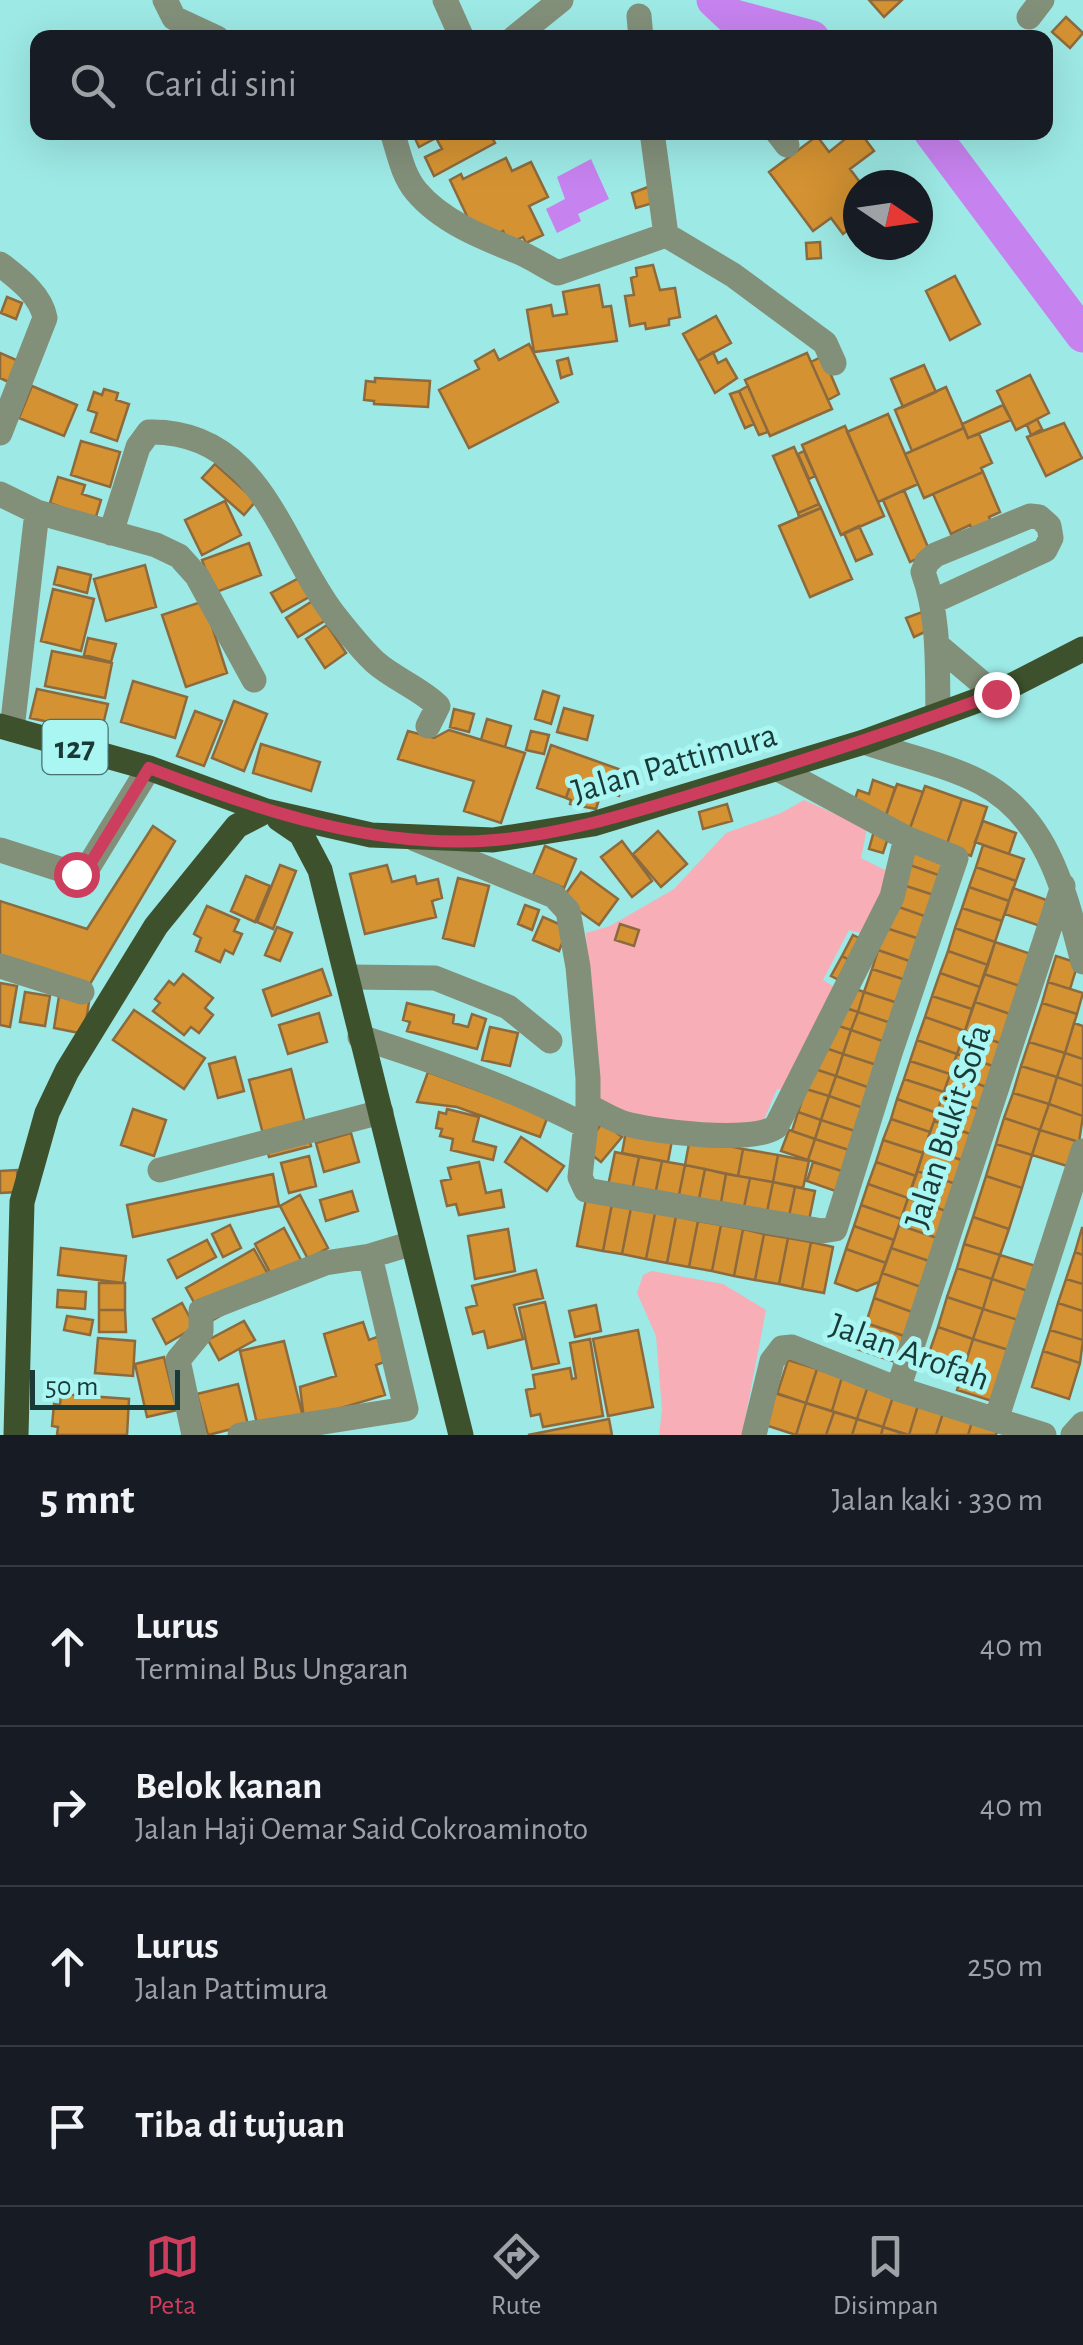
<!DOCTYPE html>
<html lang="id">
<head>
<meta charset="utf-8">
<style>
  body { margin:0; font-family:"Alegreya Sans",sans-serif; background:#20242c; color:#f1f3f6 }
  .compass { position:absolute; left:843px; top:170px; width:90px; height:90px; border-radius:50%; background:#171b24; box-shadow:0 10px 40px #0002; rotate:103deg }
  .scale { position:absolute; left:30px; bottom:25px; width:150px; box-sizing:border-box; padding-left:10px; border:5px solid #1a3a38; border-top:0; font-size:28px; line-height:35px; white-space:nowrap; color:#1a3a38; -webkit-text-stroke:8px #aaf6f2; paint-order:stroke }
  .stop { position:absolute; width:30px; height:30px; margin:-22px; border:8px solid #cd3d5d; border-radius:50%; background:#fff }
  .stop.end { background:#cd3d5d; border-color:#fff; box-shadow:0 2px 10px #0008 }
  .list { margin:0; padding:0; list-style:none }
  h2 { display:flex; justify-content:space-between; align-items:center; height:130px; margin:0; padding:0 40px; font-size:42px }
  h2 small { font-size:32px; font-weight:400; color:#9ea1a6 }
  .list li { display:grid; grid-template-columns:65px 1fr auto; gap:30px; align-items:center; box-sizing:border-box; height:160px; padding:0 40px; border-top:2px solid #363941 }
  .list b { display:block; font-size:38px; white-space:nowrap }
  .list p { margin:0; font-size:32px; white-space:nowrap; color:#9ea1a6 }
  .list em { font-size:32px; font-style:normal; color:#9ea1a6 }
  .icon { flex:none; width:55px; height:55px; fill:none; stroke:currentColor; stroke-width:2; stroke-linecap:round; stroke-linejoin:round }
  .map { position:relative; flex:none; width:1083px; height:1435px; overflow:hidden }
  .search { position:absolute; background:#171b24; box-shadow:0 10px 40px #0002; left:30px; right:30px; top:30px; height:110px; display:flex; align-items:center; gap:25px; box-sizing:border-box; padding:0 35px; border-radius:20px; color:#9ea1a6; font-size:38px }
  .sheet { height:770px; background:#171b24 }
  nav { display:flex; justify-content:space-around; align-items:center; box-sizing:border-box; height:140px; border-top:2px solid #363941; background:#171b24; font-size:28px; color:#9ea1a6 }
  nav a { display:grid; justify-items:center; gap:5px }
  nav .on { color:#cd3d5d }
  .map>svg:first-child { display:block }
  .green { fill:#f8aeb6 }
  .water { fill:#c682ee }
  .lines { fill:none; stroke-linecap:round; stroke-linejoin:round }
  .river { stroke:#c682ee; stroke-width:35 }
  .building { fill:#d49232; stroke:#8c6a3d; stroke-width:2.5 }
  .minor { stroke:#828f79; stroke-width:25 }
  .major { stroke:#3d512c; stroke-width:25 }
  .route { stroke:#cd3d5d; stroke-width:12 }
  .labels { text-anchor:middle; stroke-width:10; stroke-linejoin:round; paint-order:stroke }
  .shield { fill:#aaf6f2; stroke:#457270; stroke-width:2.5 }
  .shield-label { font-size:32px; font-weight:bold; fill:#1a3a38 }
  .street-label { font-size:35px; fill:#1a3a38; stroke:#aaf6f2 }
</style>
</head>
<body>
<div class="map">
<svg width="1083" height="1435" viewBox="0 0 1083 1435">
  <rect width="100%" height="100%" fill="#9de9e5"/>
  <path class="green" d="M804 800 867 828 861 858 889 872 864 934 849 930 823 980 836 988 789 1090 777 1089 763 1122 743 1135 633 1115 601 1103 590 1035 586 933 610 926 674 889 726 833 781 813Z
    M652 1271 723 1284 766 1310 742 1435H659L662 1410 656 1336 637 1293 643 1275Z"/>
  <path class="water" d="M591 159 609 199 578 214 581 221 557 233 546 209 565 199 557 177Z"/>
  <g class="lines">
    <path class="river" d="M714 0 731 16 812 38
      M931 132 1083 335"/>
  </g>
  <path class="building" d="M869 0H902L884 17Z
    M1066 17 1083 33 1070 48 1052 32Z
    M412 132H489L495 143 434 176 425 157 442 149 436 138 419 147Z
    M854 132H860L874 151 850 169 862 185 856 189 858 198 848 205 858 222 843 234 831 218 813 231 769 172 817 136 829 152Z
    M506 158 512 171 531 162 548 197 529 206 543 235 526 243 523 237 509 244 503 231 491 237 474 231 450 180 461 174 463 179Z
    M648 187 653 203 636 208 632 193Z
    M820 242 821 258 807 259 806 243Z
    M653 265 660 290 675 288 680 317 669 319V325L646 329 645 323 630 326 625 296 634 295 631 278 637 276 636 268Z
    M955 276 980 324 950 340 926 291Z
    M599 285 603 307 611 306 617 341 534 352 527 310 551 305 553 316 567 314 563 292Z
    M7 297 22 303 16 319 1 313Z
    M716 316 731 343 698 361 683 334Z
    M529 344 558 402 469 448 439 390 479 369 475 361 494 350 499 360Z
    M713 352 718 363 726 359 737 378 715 393 698 361Z
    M0 353 23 363 15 385 0 378Z
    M807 353 832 409 770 436 745 380Z
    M823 356 839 394 828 400 811 362Z
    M568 358 572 374 561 378 557 361Z
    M924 365 936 392 903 407 891 379Z
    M1030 375 1049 413 1016 430 997 391Z
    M375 378 430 381 428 407 374 404V401L364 400 366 381 375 382Z
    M32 386 77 405 64 436 19 418Z
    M748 386 768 432 759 435 739 391Z
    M946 387 964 428 912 451 895 410Z
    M104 389 118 393 116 400 129 404 117 441 91 432 97 413 88 410 94 392 102 395Z
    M739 391 754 424 745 428 730 394Z
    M1003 405 1011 420 968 438 962 424Z
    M888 414 918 484 878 502 847 432Z
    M1037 419 1042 429 1031 435 1027 425Z
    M1064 423 1082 458 1046 476 1027 437Z
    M845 426 884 516 841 535 802 445Z
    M964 428 968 438 979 434 992 463 981 468 983 472 924 498 905 454Z
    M81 441 120 452 110 487 71 475Z
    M794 447 819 504 798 513 773 456Z
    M804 451 815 476 809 479 798 454Z
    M215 464 256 501 244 515 202 478Z
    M983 472 1000 512 989 517 997 536 978 544 970 525 951 534 933 494Z
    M58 477 85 485 82 494 101 500 95 520 50 503Z
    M904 490 930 552 910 562 883 500Z
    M225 501 241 535 202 555 185 520Z
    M819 504 821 508 799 517 798 513Z
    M821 508 852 579 810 597 779 526Z
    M859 526 872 554 856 561 844 533Z
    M249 543 261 575 214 593 202 560Z
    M145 565 156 607 106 621 94 579Z
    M58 567 91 575 87 593 54 584Z
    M301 577 311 596 282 612 271 593Z
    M53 589 94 599 81 651 41 641Z
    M314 600 326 620 298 637 286 618Z
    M204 601 227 673 186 687 162 615Z
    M922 612 929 630 914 637 906 618Z
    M327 625 346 653 325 668 306 639Z
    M88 638 116 644 111 662 84 655Z
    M52 651 112 663 105 698 45 686Z
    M133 681 187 697 175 738 121 722Z
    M37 689 108 704 101 733 30 718Z
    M543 691 559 696 551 724 535 719Z
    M234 701 267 714 244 771 212 758Z
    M564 708 593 716 587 740 557 732Z
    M454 709 474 714 469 732 450 727Z
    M195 711 222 721 204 766 177 756Z
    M487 719 511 726 505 747 481 740Z
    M449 730 525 753 501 823 464 811 474 781 398 759 408 731 434 738Z
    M531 731 549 735 544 754 526 750Z
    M261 744 320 762 311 791 253 773Z
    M551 745 627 772 619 796 572 780 566 798 537 788Z
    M572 780 602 790 596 809 570 804 571 800 566 798Z
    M873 780 895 788 885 819 852 808 858 790 869 794Z
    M897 784 923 792 909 831 883 823Z
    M925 786 962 799 946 847 908 834Z
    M962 799 987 807 971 856 946 847Z
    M727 804 732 821 703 829 699 812Z
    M983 821 1016 833 1009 854 975 842Z
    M153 826 175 841 87 989 0 958V901L87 929Z
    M658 831 687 864 661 887 633 854Z
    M874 831 889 835 883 853 869 849Z
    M622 841 652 881 632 897 601 857Z
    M914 844 954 858 947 878 907 864Z
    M983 845 1024 859 1016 881 976 867Z
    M545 846 576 859 564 888 533 875Z
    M907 864 947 878 940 897 900 884Z
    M280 865 296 871 273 929 257 922Z
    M387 865 392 882 415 876 417 884 438 879 442 898 432 901 436 917 365 934 350 874Z
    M976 867 1016 881 1009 901 969 887Z
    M581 872 618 899 599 925 562 899Z
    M246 876 270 886 255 922 231 911Z
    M458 878 489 886 474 946 443 938Z
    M900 884 940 897 933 919 893 905Z
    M969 887 1009 901 1002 921 962 908Z
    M1013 888 1052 902 1043 927 1005 914Z
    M525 905 539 910 532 930 518 924Z
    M893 905 933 919 926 941 886 928Z
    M207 906 239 920 234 931 242 934 233 954 225 950 220 962 196 951 201 938 194 934Z
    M962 908 1002 921 995 942 955 928Z
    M543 917 568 928 559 951 533 940Z
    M620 924 639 930 634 946 615 940Z
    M277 927 292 933 280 961 265 955Z
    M886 928 926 941 918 964 878 950Z
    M955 928 995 942 988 965 948 951Z
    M853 935 865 941 853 962 842 956Z
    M995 942 1034 955 1023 987 984 974Z
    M878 950 918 964 912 982 872 969Z
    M948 951 988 965 980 987 940 973Z
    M842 956 853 962 843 982 831 976Z
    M1056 956 1078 963 1070 989 1048 982Z
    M322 969 331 995 272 1016 263 990Z
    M872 969 912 982 904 1005 864 992Z
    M940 973 980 987 972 1009 932 996Z
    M183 974 213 998 205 1008 213 1015 199 1033 191 1027 184 1035 153 1011 160 1003 155 999 169 981 174 985Z
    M984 974 1023 987 1013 1015 975 1002Z
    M1048 982 1083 993 1077 1014 1042 1003Z
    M0 983 17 986 10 1027 0 1025Z
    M848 986 864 992 858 1012 841 1007Z
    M25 992 50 996 45 1026 20 1022Z
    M864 992 904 1005 897 1025 858 1012Z
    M59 996 89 1002 84 1034 54 1028Z
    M932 996 972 1009 965 1031 925 1017Z
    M975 1002 1013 1015 1003 1044 965 1031Z
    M407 1003 454 1015 453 1023 468 1027 472 1014 486 1019 477 1049 407 1031 410 1022 403 1020Z
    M1042 1003 1077 1014 1065 1053 1029 1042Z
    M838 1005 858 1012 851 1030 832 1024Z
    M134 1010 205 1058 184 1089 113 1040Z
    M858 1012 897 1025 891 1044 851 1030Z
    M319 1013 327 1042 288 1054 279 1025Z
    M925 1017 965 1031 957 1054 917 1040Z
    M830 1023 851 1030 843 1054 822 1047Z
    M1074 1023 1083 1026V1059L1065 1053Z
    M490 1027 518 1033 510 1066 482 1060Z
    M851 1030 891 1044 883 1067 843 1054Z
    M965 1031 1003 1044 996 1067 957 1054Z
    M917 1040 957 1054 950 1074 910 1061Z
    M1029 1042 1065 1053 1057 1077 1021 1066Z
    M820 1046 843 1054 836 1076 812 1068Z
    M1065 1053 1083 1059V1086L1057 1077Z
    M843 1054 883 1067 876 1090 836 1076Z
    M957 1054 996 1067 989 1088 950 1074Z
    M235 1057 244 1091 218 1098 209 1064Z
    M910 1061 950 1074 944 1092 904 1079Z
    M1021 1066 1057 1077 1049 1104 1013 1093Z
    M812 1068 836 1076 829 1096 806 1089Z
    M291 1069 311 1146 269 1157 249 1080Z
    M428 1072 548 1116 540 1137 457 1107 417 1102Z
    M950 1074 989 1088 981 1110 942 1097Z
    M836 1076 876 1090 869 1110 829 1096Z
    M1057 1077 1083 1086V1116L1049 1104Z
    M904 1079 944 1092 937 1113 897 1099Z
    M806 1089 829 1096 821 1120 798 1112Z
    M1013 1093 1049 1104 1040 1130 1004 1118Z
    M829 1096 869 1110 861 1133 821 1120Z
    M942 1097 981 1110 973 1135 934 1121Z
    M897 1099 937 1113 930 1132 891 1119Z
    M1049 1104 1083 1116 1079 1142 1040 1130Z
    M133 1109 166 1120 154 1156 121 1145Z
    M447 1109 479 1117 473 1141 496 1147 493 1160 451 1150 453 1139 440 1136 442 1129 436 1128 439 1112 446 1114Z
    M798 1112 821 1120 815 1139 792 1131Z
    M1004 1118 1040 1130 1032 1155 996 1144Z
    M891 1119 930 1132 923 1153 883 1140Z
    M821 1120 861 1133 855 1152 815 1139Z
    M934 1121 973 1135 964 1161 925 1147Z
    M603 1122 622 1137 601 1162 583 1148Z
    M627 1126 673 1135 668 1162 622 1153Z
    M789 1130 815 1139 808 1160 781 1151Z
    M1040 1130 1079 1142 1070 1167 1032 1155Z
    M351 1133 359 1162 324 1172 316 1143Z
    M521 1137 564 1166 547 1191 505 1162Z
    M690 1138 743 1149 738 1176 685 1165Z
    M815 1139 855 1152 848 1173 808 1160Z
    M883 1140 923 1153 916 1176 876 1162Z
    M996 1144 1032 1155 1022 1188 986 1176Z
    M925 1147 964 1161 956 1184 917 1171Z
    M743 1149 778 1155 773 1182 738 1176Z
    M615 1152 639 1157 632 1191 608 1186Z
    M778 1155 809 1161 803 1188 773 1182Z
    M309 1156 316 1186 289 1193 281 1163Z
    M639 1157 662 1161 655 1195 632 1191Z
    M662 1161 685 1165 678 1200 655 1195Z
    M479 1162 486 1193 501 1190 504 1207 459 1215 456 1204 447 1206 441 1181 451 1179 448 1168Z
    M813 1162 848 1173 841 1193 807 1181Z
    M876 1162 916 1176 908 1198 868 1184Z
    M685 1165 705 1169 698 1204 678 1200Z
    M705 1169 726 1174 720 1208 698 1204Z
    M17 1170 18 1192 0 1193V1171Z
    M917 1171 956 1184 946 1211 908 1198Z
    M273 1174 279 1206 133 1237 127 1205Z
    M726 1174 750 1178 743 1212 720 1208Z
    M986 1176 1022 1188 1009 1229 973 1217Z
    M750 1178 773 1182 766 1217 743 1212Z
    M773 1182 795 1187 788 1221 766 1217Z
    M868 1184 908 1198 901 1219 861 1205Z
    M795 1187 815 1191 808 1225 788 1221Z
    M352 1191 358 1211 326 1221 320 1200Z
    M300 1195 328 1248 308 1259 280 1206Z
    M908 1198 946 1211 937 1238 899 1225Z
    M586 1199 612 1204 603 1251 577 1246Z
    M612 1204 631 1208 622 1254 603 1251Z
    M861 1205 901 1219 894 1240 854 1226Z
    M631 1208 655 1213 646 1259 622 1254Z
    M655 1213 676 1216 667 1263 646 1259Z
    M676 1216 698 1221 689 1267 667 1263Z
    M973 1217 1009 1229 1000 1255 964 1244Z
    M698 1221 721 1225 712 1271 689 1267Z
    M230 1225 241 1248 223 1257 212 1234Z
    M721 1225 743 1229 734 1276 712 1271Z
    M899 1225 937 1238 929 1261 891 1248Z
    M854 1226 894 1240 886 1263 846 1249Z
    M284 1228 302 1262 273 1278 255 1244Z
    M1082 1228H1083V1255L1075 1252Z
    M508 1229 515 1271 475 1279 468 1236Z
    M743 1229 764 1234 755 1280 734 1276Z
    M764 1234 788 1238 779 1284 755 1280Z
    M788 1238 811 1242 802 1289 779 1284Z
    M207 1240 216 1257 177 1278 168 1260Z
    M811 1242 833 1247 824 1293 802 1289Z
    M964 1244 1000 1255 992 1279 957 1268Z
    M61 1248 126 1256 123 1283 58 1275Z
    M891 1248 929 1261 921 1287 882 1273Z
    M254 1249 274 1285 206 1324 186 1288Z
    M846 1249 886 1263 879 1282 857 1291 835 1283Z
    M1075 1252 1083 1255V1284L1066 1279Z
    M1000 1255 1039 1267 1031 1292 992 1279Z
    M957 1268 992 1279 983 1309 947 1297Z
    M536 1270 543 1298 514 1305 523 1339 488 1348 484 1331 473 1334 466 1308 477 1305 472 1286Z
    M882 1273 921 1287 912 1312 874 1298Z
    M992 1279 1031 1292 1021 1321 983 1309Z
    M1066 1279 1083 1284V1311L1058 1303Z
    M99 1283H125V1310H99Z
    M58 1290 86 1292 85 1309 57 1307Z
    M947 1297 983 1309 973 1339 938 1327Z
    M874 1298 912 1312 904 1336 866 1323Z
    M545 1302 559 1363 532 1369 519 1308Z
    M182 1303 195 1327 166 1344 153 1319Z
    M1058 1303 1083 1311V1340L1050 1330Z
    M596 1305 601 1331 575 1337 569 1311Z
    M983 1309 1021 1321 1012 1351 973 1339Z
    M99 1310H125L126 1332H99Z
    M67 1316 93 1320 90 1335 64 1330Z
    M244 1321 255 1340 219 1360 208 1340Z
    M363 1322 369 1340 380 1336 387 1361 376 1365 385 1395 304 1419 300 1387 336 1376 324 1334Z
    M866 1323 904 1336 895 1362 857 1349Z
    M938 1327 973 1339 964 1368 928 1356Z
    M638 1330 653 1407 608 1416 593 1339Z
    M1050 1330 1083 1340 1080 1363 1043 1351Z
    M98 1338 135 1341 133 1376 95 1373Z
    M590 1339 603 1416 543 1427 540 1414 531 1416 526 1390 535 1388 533 1375 570 1368 572 1379 576 1378 570 1343Z
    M973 1339 1012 1351 995 1402 957 1390Z
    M284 1341 303 1417 258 1428 240 1351Z
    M1043 1351 1080 1363 1069 1399 1032 1387Z
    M164 1357 177 1410 147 1417 135 1364Z
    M788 1360 817 1369 806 1403 777 1394Z
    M817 1369 842 1377 832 1411 806 1403Z
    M842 1377 868 1386 857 1419 832 1411Z
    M238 1384 248 1425 208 1435 197 1394Z
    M868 1386 894 1394 883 1427 857 1419Z
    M773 1392 806 1403 796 1435 762 1424Z
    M61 1394 129 1399 127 1435H57L58 1427 52 1426 54 1404 60 1405Z
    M894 1394 919 1402 909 1435 883 1427Z
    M919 1402 944 1410 936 1435H909Z
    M806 1403 834 1412 826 1435H796Z
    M944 1410 973 1419 968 1435H936Z
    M834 1412 857 1419 852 1435H826Z
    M609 1419 612 1435H528Z
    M857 1419 883 1427 881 1435H852Z
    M973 1419 999 1427 996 1435H968Z
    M883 1427 907 1435H881Z"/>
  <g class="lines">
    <path class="minor" d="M165 0 174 18 217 38
      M445 0 462 38
      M639 16 641 38
      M1029 17 1042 0
      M514 38 561 0
      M392 132C399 152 402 174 416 191 441 221 481 237 516 251 531 257 544 266 558 273L666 235 733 275 825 343 834 363
      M652 132 666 235
      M777 132 787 145
      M0 264C18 278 41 295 45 318L0 433
      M0 494 37 512 156 545 179 556 197 576 254 680
      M111 533 138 447 149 432C261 430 280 545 335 616 347 631 361 649 375 662 394 679 420 688 438 706L428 726
      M934 601 1045 550 1051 538 1049 526 1039 517 1030 516 935 555 927 562 923 572C940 619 937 666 938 715
      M937 645 995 694
      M12 729 37 512
      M864 742C901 755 945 764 980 782 1049 818 1065 894 1083 962
      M415 839 554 896 568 911 578 967 588 1078V1106L580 1177 586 1190 822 1231 835 1229 890 1053 956 858 906 838 778 769
      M0 850 75 874 87 869 149 768
      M0 966 82 992
      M348 977 435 978 508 1007 550 1041
      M360 1037C437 1062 512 1088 584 1125
      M588 1106C600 1112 611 1119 623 1123 655 1132 751 1144 776 1127L892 897 906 838
      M160 1170 381 1112
      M898 1389 1063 886
      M996 1420 1083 1151
      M194 1435 178 1360 201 1332V1311L325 1263 370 1256 413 1243
      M240 1435 406 1409 370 1256
      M754 1435 772 1361 782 1348 792 1347 898 1389 1044 1435
      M1073 1435 1083 1424"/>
    <path class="major" d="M0 726 149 768 266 811 371 835 493 840 593 824 864 742 995 694 1083 649
      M279 819 301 834 320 870 461 1435
      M16 1435 22 1202 47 1113 67 1071 156 926 237 826 266 811"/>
  </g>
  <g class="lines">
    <path class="route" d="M76 874 87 869 149 768C257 810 377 850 495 840 566 834 633 812 701 792 800 762 898 730 996 694"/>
  </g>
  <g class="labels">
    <rect class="shield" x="42.5" y="720" width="65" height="54" rx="8"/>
    <g class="shield-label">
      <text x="75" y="758">127</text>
    </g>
    <g class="street-label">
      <text transform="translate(674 762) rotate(-16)" y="12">Jalan Pattimura</text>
      <text transform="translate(947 1126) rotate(-72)" y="12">Jalan Bukit Sofa</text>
      <text transform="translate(910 1351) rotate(20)" y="12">Jalan Arofah</text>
    </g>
  </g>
</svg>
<svg class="compass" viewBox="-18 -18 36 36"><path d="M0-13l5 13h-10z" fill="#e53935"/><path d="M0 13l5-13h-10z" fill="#9ea1a6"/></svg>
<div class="scale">50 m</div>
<div class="stop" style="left:76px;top:874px"></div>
<div class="stop end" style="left:996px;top:694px"></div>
<div class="search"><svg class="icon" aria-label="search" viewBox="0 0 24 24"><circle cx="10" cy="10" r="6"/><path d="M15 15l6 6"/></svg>Cari di sini</div>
</div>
<section class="sheet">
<h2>5 mnt<small>Jalan kaki · 330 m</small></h2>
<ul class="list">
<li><svg class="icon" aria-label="ahead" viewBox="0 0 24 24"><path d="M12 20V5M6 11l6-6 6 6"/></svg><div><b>Lurus</b><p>Terminal Bus Ungaran</p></div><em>40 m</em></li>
<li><svg class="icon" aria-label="right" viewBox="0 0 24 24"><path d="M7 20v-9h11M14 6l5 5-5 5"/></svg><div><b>Belok kanan</b><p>Jalan Haji Oemar Said Cokroaminoto</p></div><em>40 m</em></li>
<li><svg class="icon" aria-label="ahead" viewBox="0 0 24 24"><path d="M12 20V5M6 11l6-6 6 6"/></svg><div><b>Lurus</b><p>Jalan Pattimura</p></div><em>250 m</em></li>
<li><svg class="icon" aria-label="arrive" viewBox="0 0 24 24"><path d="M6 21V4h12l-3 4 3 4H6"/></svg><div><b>Tiba di tujuan</b></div></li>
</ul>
</section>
<nav>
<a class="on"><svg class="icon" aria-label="map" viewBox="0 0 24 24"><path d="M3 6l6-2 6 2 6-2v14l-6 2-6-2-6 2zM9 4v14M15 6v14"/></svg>Peta</a>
<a><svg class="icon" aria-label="directions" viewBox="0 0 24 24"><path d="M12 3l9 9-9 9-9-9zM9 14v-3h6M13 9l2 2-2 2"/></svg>Rute</a>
<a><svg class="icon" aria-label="saved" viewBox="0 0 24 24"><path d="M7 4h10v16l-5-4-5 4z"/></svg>Disimpan</a>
</nav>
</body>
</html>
